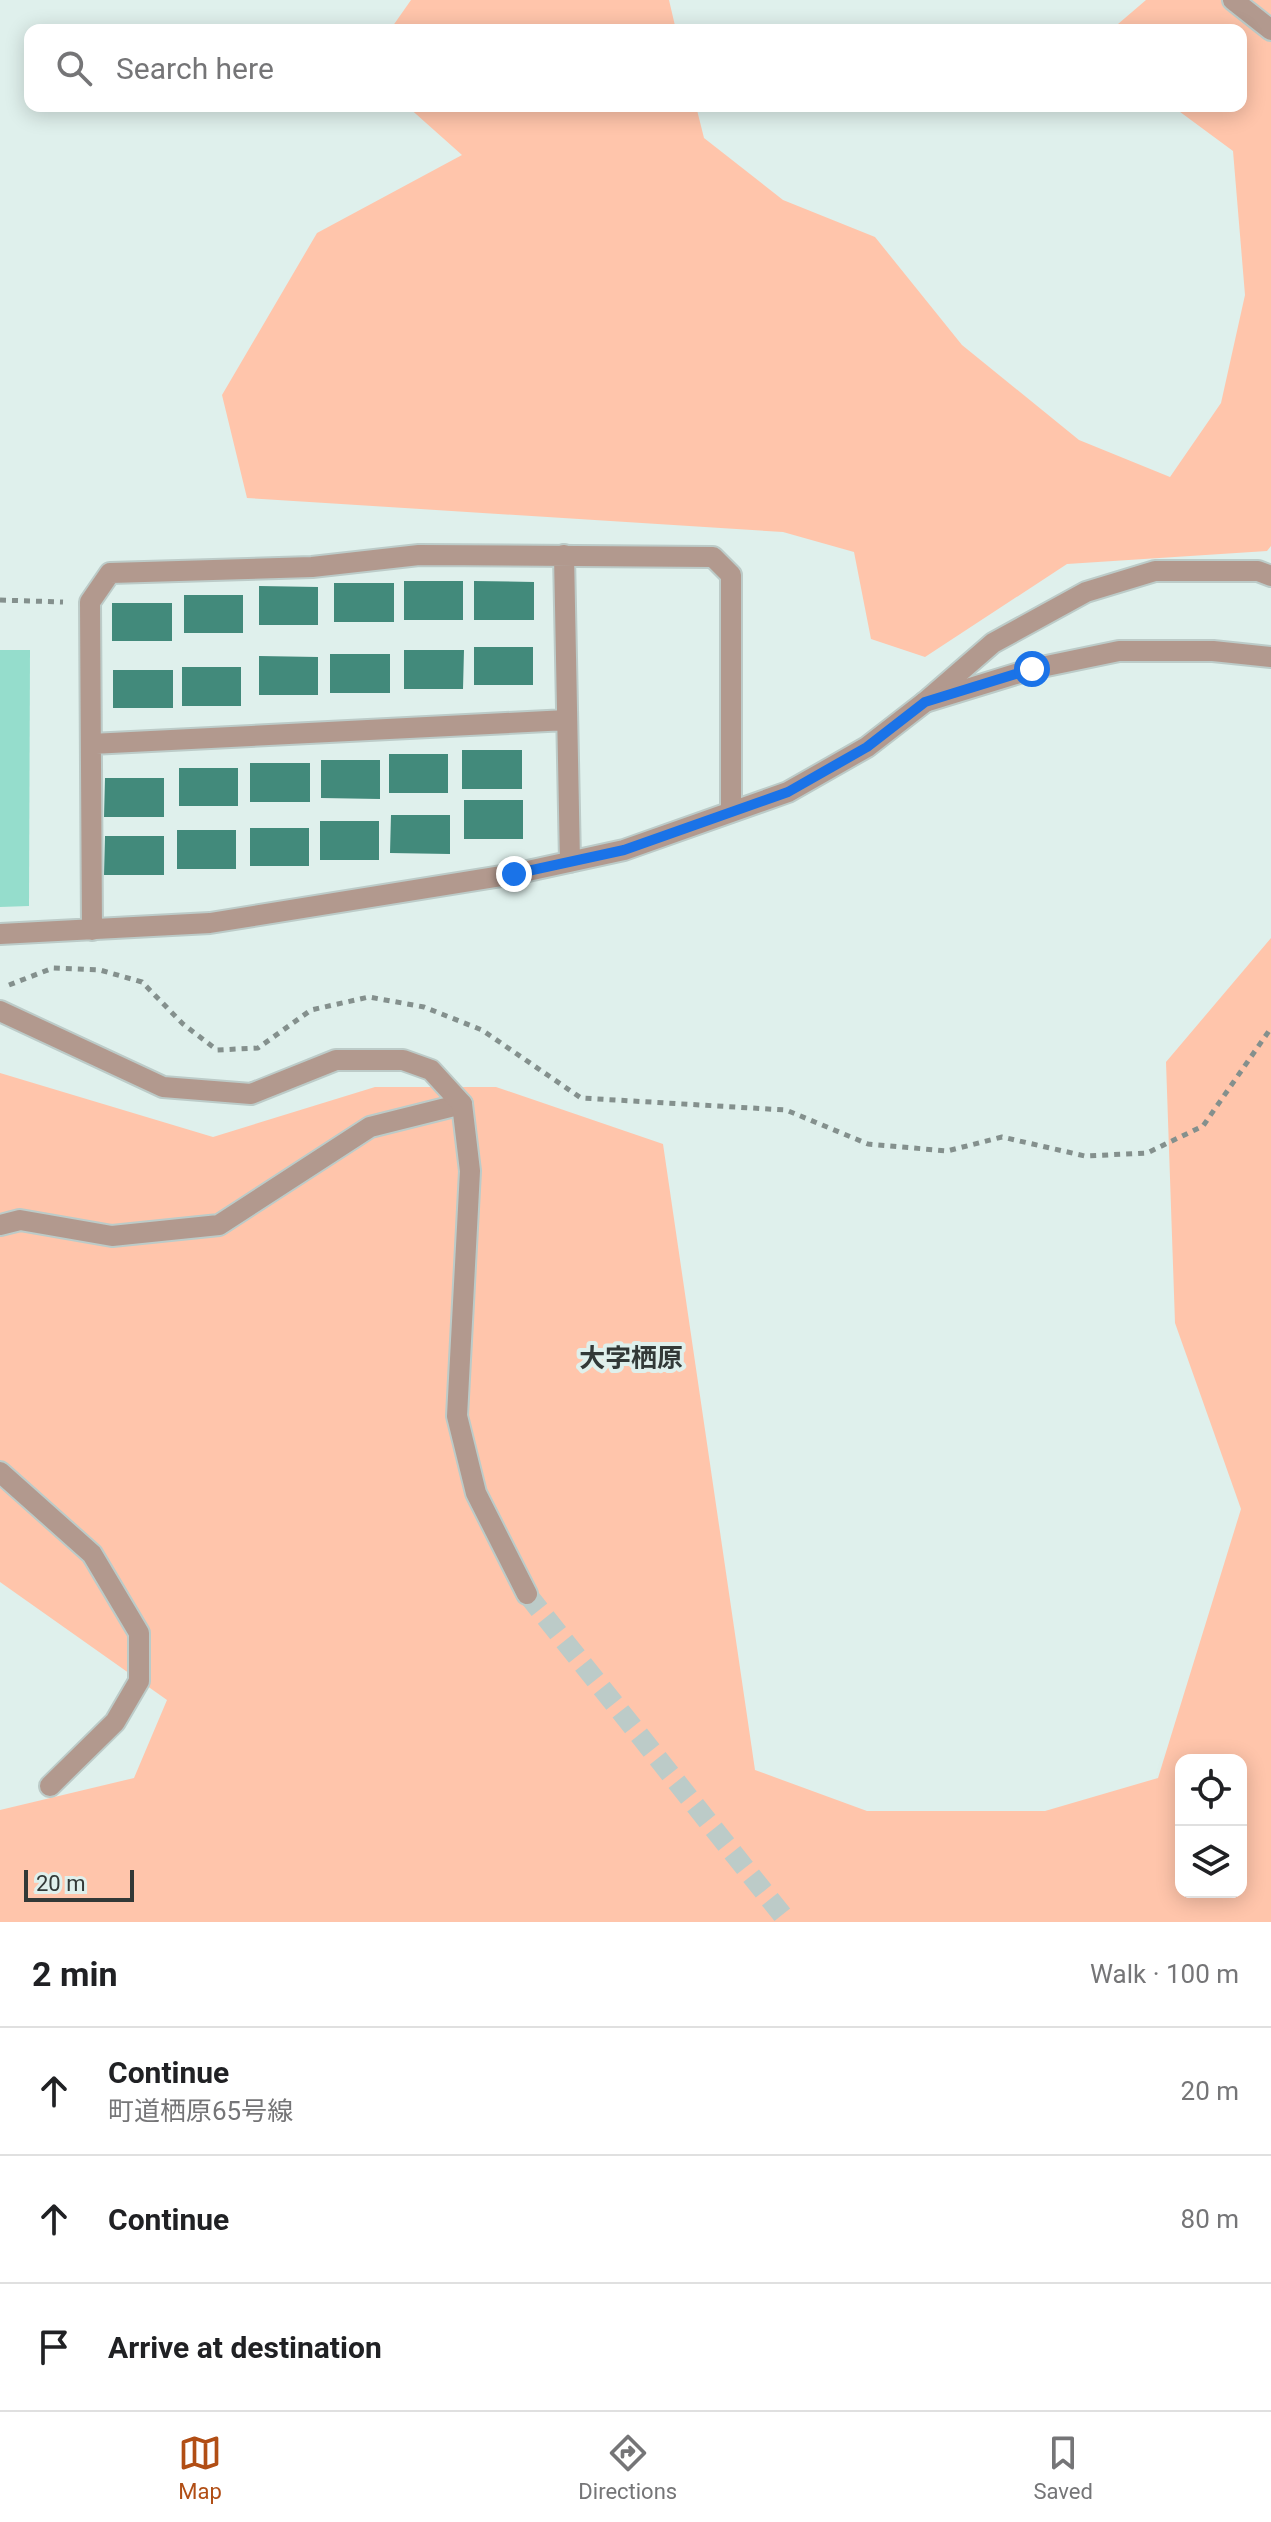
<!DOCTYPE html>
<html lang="en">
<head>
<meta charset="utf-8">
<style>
  body { margin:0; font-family:Roboto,"Noto Sans JP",sans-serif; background:#f6f6f6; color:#202124 }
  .controls { position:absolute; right:24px; bottom:24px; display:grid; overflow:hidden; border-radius:16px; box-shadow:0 4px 20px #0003 }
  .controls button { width:72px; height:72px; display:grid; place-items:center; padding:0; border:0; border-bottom:2px solid #e0e0e0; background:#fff; color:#202124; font:40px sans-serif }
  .scale { position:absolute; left:24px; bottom:20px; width:110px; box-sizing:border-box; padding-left:8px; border:4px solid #323937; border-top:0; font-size:22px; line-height:28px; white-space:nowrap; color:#323937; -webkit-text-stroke:6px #dff0ec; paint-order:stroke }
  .stop { position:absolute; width:24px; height:24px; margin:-18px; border:6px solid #1a73e8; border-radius:50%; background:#fff }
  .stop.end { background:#1a73e8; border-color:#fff; box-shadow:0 2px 8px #0008 }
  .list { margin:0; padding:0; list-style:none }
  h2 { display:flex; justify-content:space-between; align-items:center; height:104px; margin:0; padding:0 32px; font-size:34px }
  h2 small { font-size:26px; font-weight:400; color:#757577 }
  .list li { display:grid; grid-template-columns:52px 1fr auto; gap:24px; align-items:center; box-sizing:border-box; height:128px; padding:0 32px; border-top:2px solid #e0e0e0 }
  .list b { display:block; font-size:30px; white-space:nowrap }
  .list p { margin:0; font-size:26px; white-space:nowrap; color:#757577 }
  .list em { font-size:26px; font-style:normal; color:#757577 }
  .icon { flex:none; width:44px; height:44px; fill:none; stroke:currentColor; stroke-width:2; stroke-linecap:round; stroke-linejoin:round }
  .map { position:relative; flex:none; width:1271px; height:1922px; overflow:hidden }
  .search { position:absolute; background:#fff; box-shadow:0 4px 20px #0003; left:24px; right:24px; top:24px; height:88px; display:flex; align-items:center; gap:20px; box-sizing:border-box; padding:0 28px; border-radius:16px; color:#757577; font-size:30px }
  .sheet { height:488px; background:#fff }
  nav { display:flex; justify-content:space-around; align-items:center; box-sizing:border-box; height:112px; border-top:2px solid #e0e0e0; background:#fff; font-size:22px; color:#757577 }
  nav a { display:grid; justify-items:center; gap:4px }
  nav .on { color:#b14e15 }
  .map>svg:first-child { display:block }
  .green { fill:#ffc5ab; fill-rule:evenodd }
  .water { fill:#95ddcc }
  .building { fill:#428a7b }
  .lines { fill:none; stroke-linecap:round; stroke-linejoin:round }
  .tertiary-tunnel { stroke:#bccbc8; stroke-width:20; stroke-dasharray:20 10; stroke-linecap:butt }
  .minor-casing { stroke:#bccbc8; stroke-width:24 }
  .tertiary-casing { stroke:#bccbc8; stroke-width:24 }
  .path { stroke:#84908d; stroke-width:5; stroke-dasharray:6 6; stroke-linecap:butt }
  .minor { stroke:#b2998e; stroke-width:20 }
  .tertiary { stroke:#b2998e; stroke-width:20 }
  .route { stroke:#1a73e8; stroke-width:10 }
  .labels { text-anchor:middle; stroke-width:8; stroke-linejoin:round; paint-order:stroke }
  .quarter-label { font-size:26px; font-weight:bold; fill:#323937; stroke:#dff0ec }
</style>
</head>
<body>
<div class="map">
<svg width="1271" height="1922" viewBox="0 0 1271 1922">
  <rect width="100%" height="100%" fill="#dff0ec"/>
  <path class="green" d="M411 0H669L676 30H390Z
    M1146 0H1271V546L1267 551 1067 564 925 657 871 639 854 552 783 532 247 498 222 395 317 233 462 155 407 106H696L704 138 783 200 875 237 962 345 1079 440 1170 477 1221 403 1245 295 1233 151 1172 106H1241V30H1111Z
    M1271 938V1922H0V1810L134 1778 167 1700 0 1582V1073L213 1137 375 1087H496L663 1144 755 1770 867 1811H1045L1158 1778 1241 1509 1175 1323 1166 1062ZM1181 1760H1241V1892H1181Z"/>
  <path class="water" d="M0 650H30L29 906 0 907Z"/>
  <path class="building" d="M404 581H463V620H404Z
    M474 581 534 582V620H474Z
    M334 583H394V622H334Z
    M259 586 318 587V625H259Z
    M184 595H243V633H184Z
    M112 603H172V641H112Z
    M474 647H533V685H474Z
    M404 650H464L463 689H404Z
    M330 654H390V693H330Z
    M259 656 318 657V695H259Z
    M182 667H241V706H182Z
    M113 670H173V708H113Z
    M462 750H522V789H462Z
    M389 754H448V793H389Z
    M321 760H380V799L321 798Z
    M250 763H310V802H250Z
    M179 768H238V806H179Z
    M105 778H164V817H104Z
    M464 800H523V839H464Z
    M391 815H450V854L390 853Z
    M320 821H379V860H320Z
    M250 828H309V866H250Z
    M177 830H236V869H177Z
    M105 836H164V875H104Z"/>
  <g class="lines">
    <path class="tertiary-tunnel" d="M527 1594 788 1922"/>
    <g class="minor-casing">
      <path id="minor" d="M1233 0 1271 30
        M564 555 570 862
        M91 744 567 720
        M92 930 90 602 110 573 312 567 419 555 713 557 731 575V812
        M0 934 210 923 514 874 624 850 788 792 867 747 925 702 993 643 1086 592 1155 571H1258L1271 576
        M0 1225 20 1220 112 1236 219 1225 370 1127 462 1104
        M0 1472 92 1554 139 1633V1681L115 1722 50 1786"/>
    </g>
    <g class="tertiary-casing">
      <path id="tertiary" d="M925 702 1032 669 1119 651H1213L1271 657
        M0 1011 163 1087 251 1094 336 1060H403L431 1070 462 1104 470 1171 457 1416 476 1493 527 1594"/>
    </g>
    <path class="path" d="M0 600 63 602
      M9 985 53 968 100 970 142 982 183 1024 217 1050 258 1048 311 1010 369 997 424 1007 482 1030 581 1098 786 1110 868 1144 947 1151 1002 1137 1085 1156 1147 1153 1203 1126 1271 1028"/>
    <use href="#minor" class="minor"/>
    <use href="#tertiary" class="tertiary"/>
  </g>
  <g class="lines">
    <path class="route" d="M514 874 624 850 788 792 867 747 925 702 1032 669"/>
  </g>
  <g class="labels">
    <g class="quarter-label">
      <text x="631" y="1367">大字栖原</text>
    </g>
  </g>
</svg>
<div class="controls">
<button><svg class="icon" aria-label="locate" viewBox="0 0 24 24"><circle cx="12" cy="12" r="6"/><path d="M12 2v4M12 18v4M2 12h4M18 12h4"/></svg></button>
<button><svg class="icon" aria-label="layers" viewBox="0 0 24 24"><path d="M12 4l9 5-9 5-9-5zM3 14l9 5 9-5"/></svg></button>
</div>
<div class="scale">20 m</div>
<div class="stop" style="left:1032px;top:669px"></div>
<div class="stop end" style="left:514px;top:874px"></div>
<div class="search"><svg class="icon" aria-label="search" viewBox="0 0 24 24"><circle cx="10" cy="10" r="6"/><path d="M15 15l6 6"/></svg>Search here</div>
</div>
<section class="sheet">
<h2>2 min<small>Walk · 100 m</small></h2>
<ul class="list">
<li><svg class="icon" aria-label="ahead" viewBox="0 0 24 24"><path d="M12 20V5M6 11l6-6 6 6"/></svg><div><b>Continue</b><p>町道栖原65号線</p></div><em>20 m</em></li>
<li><svg class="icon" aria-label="ahead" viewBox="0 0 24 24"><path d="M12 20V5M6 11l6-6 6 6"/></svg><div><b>Continue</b></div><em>80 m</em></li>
<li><svg class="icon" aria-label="arrive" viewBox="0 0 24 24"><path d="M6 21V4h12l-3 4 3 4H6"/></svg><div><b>Arrive at destination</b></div></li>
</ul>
</section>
<nav>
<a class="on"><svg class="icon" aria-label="map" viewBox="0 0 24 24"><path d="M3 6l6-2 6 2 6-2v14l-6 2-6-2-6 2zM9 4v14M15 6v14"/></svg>Map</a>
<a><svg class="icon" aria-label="directions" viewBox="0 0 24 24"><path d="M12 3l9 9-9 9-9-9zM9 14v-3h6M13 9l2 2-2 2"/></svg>Directions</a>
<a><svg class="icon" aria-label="saved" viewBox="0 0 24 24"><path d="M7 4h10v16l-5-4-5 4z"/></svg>Saved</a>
</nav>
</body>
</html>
